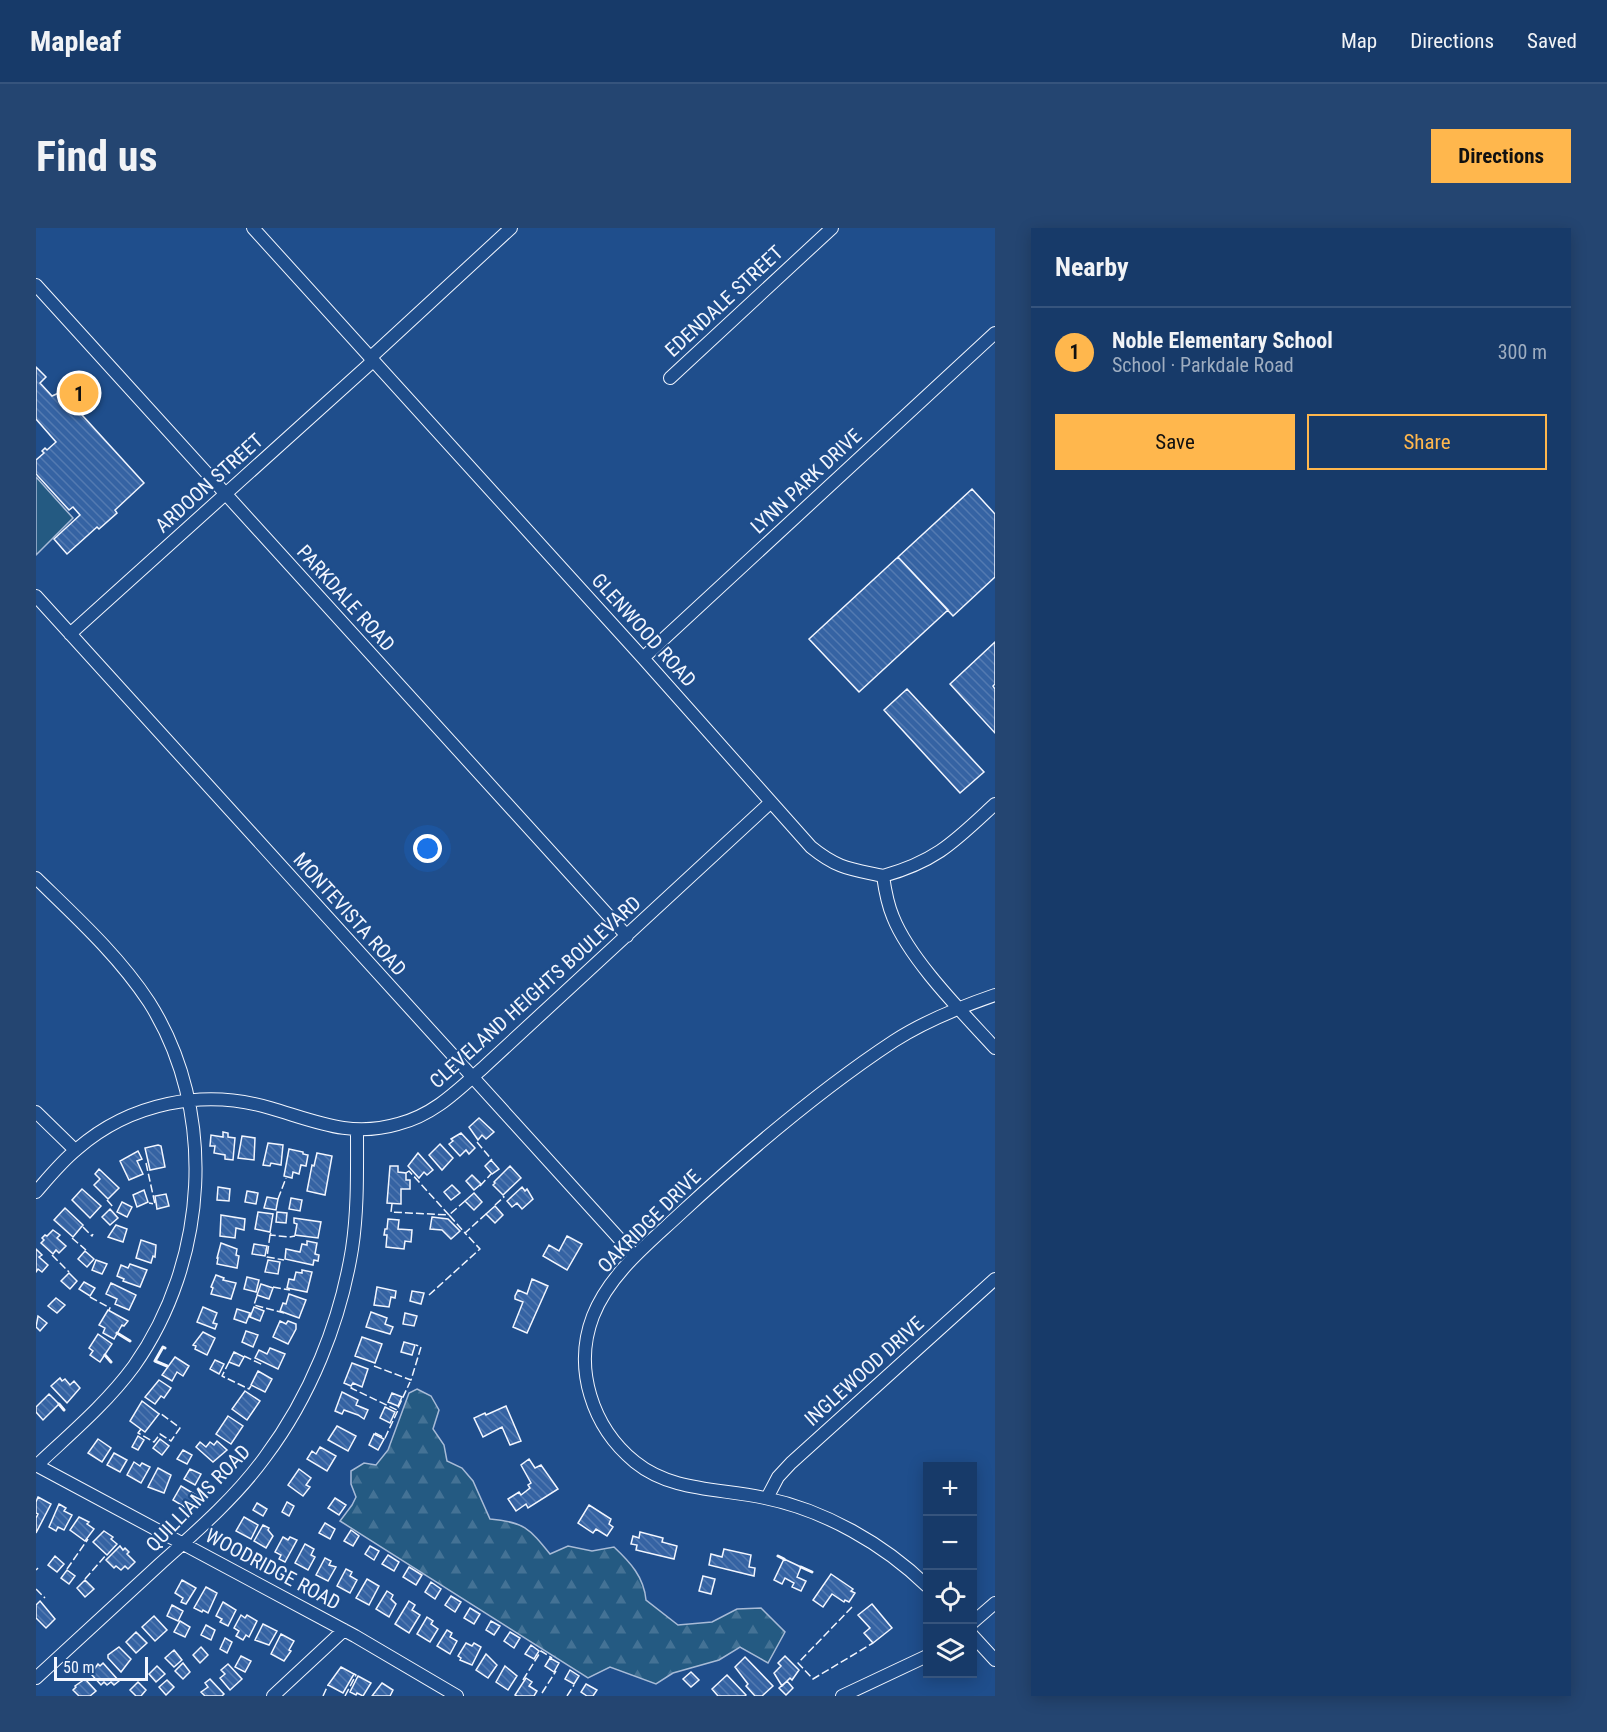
<!DOCTYPE html>
<html lang="en">
<head>
<meta charset="utf-8">
<style>
  body { margin:0; font-family:"Roboto Condensed",sans-serif; background:#244571; color:#f1f3f6 }
  .controls { position:absolute; right:18px; bottom:18px; display:grid; overflow:hidden; border-radius:0px; box-shadow:0 3px 15px #0003 }
  .controls button { width:54px; height:54px; display:grid; place-items:center; padding:0; border:0; border-bottom:2px solid #36547d; background:#173a69; color:#f1f3f6; font:30px sans-serif }
  .scale { position:absolute; left:18px; bottom:15px; width:94px; box-sizing:border-box; padding-left:6px; border:3px solid #f2f6ff; border-top:0; font-size:16px; line-height:21px; white-space:nowrap; color:#f2f6ff; -webkit-text-stroke:4px #1f4e8c; paint-order:stroke }
  .you { position:absolute; left:392px; top:621px; width:21px; height:21px; margin:-15px; border:4px solid #fff; border-radius:50%; background:#1a73e8; box-shadow:0 0 0 9px #1a73e833 }
  .badge { display:grid; place-items:center; width:39px; height:39px; border-radius:50%; background:#ffb74d; color:#111; font-size:20px; font-weight:700 }
  .pin { position:absolute; translate:-50% -50%; border:3px solid #fff; box-shadow:0 2px 6px #0006 }
  .list { margin:0; padding:0; list-style:none }
  h2 { display:flex; justify-content:space-between; align-items:center; height:78px; margin:0; padding:0 24px; font-size:26px }
  h2 small { font-size:20px; font-weight:400; color:#9eadc0 }
  .list li { display:grid; grid-template-columns:39px 1fr auto; gap:18px; align-items:center; box-sizing:border-box; height:90px; padding:0 24px; border-top:2px solid #36547d }
  .list b { display:block; font-size:22px; white-space:nowrap }
  .list p { margin:0; font-size:20px; white-space:nowrap; color:#9eadc0 }
  .list em { font-size:20px; font-style:normal; color:#9eadc0 }
  .actions { display:flex; gap:12px; padding:18px 24px }
  .actions a { flex:1; padding:14px 0; border:2px solid #ffb74d; border-radius:0px; text-align:center; font-size:21px; color:#ffb74d }
  .actions .main { background:#ffb74d; color:#111 }
  .icon { flex:none; width:33px; height:33px; fill:none; stroke:currentColor; stroke-width:2; stroke-linecap:round; stroke-linejoin:round }
  .map { position:relative; flex:none; width:959px; height:1468px; overflow:hidden; border-radius:0px }
  header { display:flex; align-items:center; gap:36px; box-sizing:border-box; height:84px; padding:0 30px; background:#173a69; border-bottom:2px solid #36547d }
  header strong { font-size:28px }
  nav { display:flex; gap:33px; margin-inline-start:auto; font-size:21px }
  .intro { display:flex; align-items:center; justify-content:space-between; box-sizing:border-box; height:144px; padding:0 36px }
  h1 { margin:0; font-size:42px }
  .button { padding:15px 27px; border-radius:0px; background:#ffb74d; color:#111; font-size:21px; font-weight:700 }
  main { display:flex; gap:36px; padding:0 36px }
  aside { flex:1; background:#173a69; border-radius:0px; box-shadow:0 3px 15px #0003 }
  .map>svg:first-child { display:block }
  .green { fill:#245a82; stroke:#a8bbd7; stroke-width:1.5 }
  .forest { fill:url(#forest-firs); stroke:#a8bbd7; stroke-width:1.5 }
  .building { fill:url(#building-back-hatch); stroke:#f2f6ff; stroke-width:1.5 }
  .lines { fill:none; stroke-linecap:round; stroke-linejoin:round }
  .street-casing { stroke:#f2f6ff; stroke-width:14 }
  .street { stroke:#1f4e8c; stroke-width:12 }
  .fence { stroke:#f2f6ff; stroke-width:1.5; stroke-dasharray:8 3; stroke-linecap:butt }
  .wall { stroke:#f2f6ff; stroke-width:3 }
  .labels { text-anchor:middle; stroke-width:4.5; stroke-linejoin:round; paint-order:stroke }
  .street-label { font-size:20px; fill:#f2f6ff; stroke:#1f4e8c }
</style>
</head>
<body>
<header>
<strong>Mapleaf</strong>
<nav><a>Map</a><a>Directions</a><a>Saved</a></nav>
</header>
<div class="intro"><h1>Find us</h1><a class="button">Directions</a></div>
<main>
<div class="map">
<svg width="959" height="1468" viewBox="0 0 959 1468">
  <defs>
    <pattern id="forest-firs" width="22" height="20" patternUnits="userSpaceOnUse" patternTransform="scale(1.5)"><rect width="22" height="20" fill="#245a82"/><path d="M5 1l3.5 6h-7zM16 11l3.5 6h-7z" fill="#447295"/></pattern>
    <pattern id="building-back-hatch" width="6" height="6" patternUnits="userSpaceOnUse" patternTransform="scale(1.5)"><rect width="6" height="6" fill="#3563a3"/><path d="M-1 5l2 2M0 0l6 6M5-1l2 2" fill="none" stroke="#537ab1"/></pattern>
  </defs>
  <rect width="100%" height="100%" fill="#1f4e8c"/>
  <path class="green" d="M0 249 37 290 0 327Z"/>
  <path class="forest" d="M381 1161 395 1168 403 1182 397 1201 408 1217 411 1233 426 1240 437 1253 454 1291C488 1294 493 1300 514 1326L532 1318 556 1323 578 1319C594 1334 608 1349 610 1372L642 1397 676 1394 701 1381 725 1380 749 1404 732 1435 704 1419 683 1432 637 1445 620 1456 574 1439 552 1450 304 1293 316 1277 320 1269 315 1256V1243L328 1235 340 1237 352 1222 373 1165Z"/>
  <path class="building" d="M0 139 10 149 4 155 16 168 25 164 108 255 79 282 81 285 63 301 61 299 31 326 18 311 44 287 37 279 33 282 0 246V232L8 225 6 223 9 220 11 222 20 214 0 191Z
    M936 261 959 286V349L917 388 862 329Z
    M862 329 912 382 823 464 773 411Z
    M959 414V456L957 458 959 461V505L914 456Z
    M871 461 948 544 924 565 848 482Z
    M443 890 458 904 450 911 446 907 442 912 433 899Z
    M187 904 192 905V909L199 910 197 932 189 931V927L178 925 179 918H174L175 907 187 909Z
    M425 905 439 920 433 926 430 922 424 928 413 916 417 913 415 911Z
    M206 908 219 910 218 932 202 930Z
    M232 915 247 917 245 937 235 935 234 938 227 937Z
    M404 916 417 930 406 942 393 927Z
    M122 917 125 918 129 939 114 942 109 920Z
    M253 921 267 924V926L272 927 270 938 265 937 263 946 257 944 256 950 248 948Z
    M102 923 106 931 101 933 107 946 93 952 84 933Z
    M281 925 296 928 289 967 271 963 276 937 278 938Z
    M382 925 397 942 391 947 388 944 383 950 372 938Z
    M455 932 463 941 456 946 449 938Z
    M354 938H362V944L370 945V952H374V961H365V976L351 975Z
    M474 938 485 950 467 967 457 957 459 955 458 954Z
    M63 941 83 960 72 971 58 957 64 951 59 946Z
    M436 947 445 956 438 962 430 953Z
    M416 957 424 965 415 972 408 964Z
    M182 959 194 961 193 973 181 972Z
    M486 959 489 963 491 961 497 971 486 981 481 975 476 979 471 973Z
    M46 961 65 978 54 990 36 972Z
    M108 962 112 974 101 979 97 967Z
    M211 963 222 965 220 976 209 974Z
    M438 965 446 974 438 982 429 973Z
    M130 966 133 978 121 981 119 968Z
    M231 969 242 971 240 982 228 980Z
    M255 970 266 972 264 983 253 981Z
    M86 974 96 979 91 989 81 984Z
    M459 978 467 987 459 995 450 986Z
    M29 980 47 997 37 1009 18 992Z
    M74 981 82 990 74 997 66 989Z
    M222 984 237 986 234 1004 219 1001Z
    M241 984 251 985 250 995 240 994Z
    M185 987 209 991 208 1002 200 1000 199 1010 184 1008Z
    M396 989 412 991 424 1003 415 1011 406 1002 394 1001Z
    M258 990 285 994 282 1010 259 1007 261 996 258 995Z
    M352 991 363 992 362 1001 376 1002 375 1014 369 1013 368 1021 350 1019 351 1007H348L349 1001H351Z
    M80 997 91 1001 87 1014 72 1009Z
    M17 1002 24 1007 21 1010 30 1018 23 1025 20 1022 17 1026 5 1015 8 1012 6 1010 9 1007 11 1008Z
    M531 1008 546 1016 531 1042 507 1028 513 1017 523 1023Z
    M105 1012 120 1017 119 1029 117 1028 115 1035 100 1030Z
    M271 1013 281 1015 279 1026 283 1027 282 1033 278 1032 277 1037 249 1031 250 1021 264 1024 266 1016 271 1017Z
    M185 1015 201 1021 200 1027 203 1028 201 1040 181 1036 182 1030H181Z
    M218 1016 231 1018 229 1028 216 1026Z
    M0 1021 6 1027 3 1029 12 1037 6 1044 2 1041 0 1044Z
    M49 1023 58 1031 51 1039 42 1031Z
    M60 1032 71 1036 66 1046 56 1042Z
    M232 1032 244 1034 242 1046 229 1044Z
    M94 1036 111 1042 104 1059 87 1053 88 1051 81 1048 85 1037 92 1040Z
    M266 1042 276 1044 271 1064 251 1060 253 1051 258 1052 260 1044 266 1045Z
    M33 1045 41 1053 34 1061 25 1053Z
    M180 1047 188 1050 187 1052 200 1055 195 1071 175 1066 177 1060 175 1059Z
    M211 1049 223 1052 220 1064 208 1061Z
    M496 1051 512 1058 491 1105 477 1099 487 1074 479 1071V1068L482 1062 491 1066Z
    M48 1054 59 1060 54 1068 43 1061Z
    M75 1055 100 1067 93 1082 79 1076 81 1071 70 1066Z
    M225 1056 237 1060 233 1071 221 1067Z
    M341 1059 360 1063 359 1070 355 1069 353 1079 338 1077Z
    M376 1063 388 1065 385 1076 374 1073Z
    M253 1066 270 1072 263 1090 244 1083 247 1075 250 1076Z
    M20 1070 29 1077 21 1085 12 1078Z
    M167 1079 181 1085 177 1095 181 1096 179 1101 161 1094Z
    M218 1079 228 1083 224 1093 214 1089Z
    M201 1081 214 1085 210 1095 198 1091Z
    M72 1082 92 1093 88 1098 86 1097 78 1111 67 1105 69 1100 63 1097Z
    M335 1084 351 1090 349 1096 357 1099 354 1106 330 1099Z
    M369 1085 381 1088 378 1098 367 1096Z
    M2 1088 11 1095 4 1103 0 1099Z
    M244 1093 250 1096 252 1093 260 1096V1101L252 1116 237 1109Z
    M210 1103 222 1107 217 1119 206 1114Z
    M167 1104 179 1110 171 1127 159 1121 160 1118 157 1117Z
    M62 1106 76 1116 64 1134 54 1127 57 1123 53 1120Z
    M326 1109 346 1116 339 1135 319 1128Z
    M368 1114 379 1117 376 1127 365 1124Z
    M234 1120 249 1126 242 1141 219 1130 223 1122 231 1126Z
    M198 1124 208 1129 203 1138 193 1134Z
    M139 1129 153 1138 147 1148 141 1144 136 1153 126 1147Z
    M179 1132 188 1136 183 1146 174 1141Z
    M316 1135 332 1141 326 1159 317 1155 315 1158 308 1155Z
    M222 1143 236 1151 229 1164 215 1157Z
    M24 1150 26 1153 29 1151 34 1157 38 1153 44 1160 31 1175 15 1158Z
    M123 1152 135 1160 128 1170 125 1168 119 1176 109 1169Z
    M209 1163 224 1173 211 1192 196 1181Z
    M306 1164 322 1172 320 1177 332 1182 328 1191 322 1187 308 1182 306 1186 299 1183Z
    M356 1165 366 1169 362 1178 352 1174Z
    M13 1166 23 1176 7 1192 0 1184V1179Z
    M106 1173 123 1186 109 1204 94 1193Z
    M470 1178 485 1213 474 1217 466 1199 447 1209 438 1190 449 1185 450 1187Z
    M349 1179 359 1184 354 1195 344 1190Z
    M192 1188 207 1198 195 1216 180 1206Z
    M301 1198 320 1208 312 1223 292 1212Z
    M338 1206 348 1211 342 1222 333 1217Z
    M102 1208 108 1212 102 1222 96 1219Z
    M62 1211 75 1220 66 1234 52 1225Z
    M124 1211 133 1218 126 1227 117 1220Z
    M181 1213 191 1222 177 1234 160 1219 164 1214 170 1219 174 1214 178 1217Z
    M284 1219 300 1228 291 1243 271 1231 276 1223 280 1226Z
    M147 1222 156 1227 151 1236 141 1231Z
    M78 1225 91 1232 84 1244 71 1237Z
    M493 1231 499 1240 505 1237 522 1261 492 1280 490 1276 480 1283 472 1271 483 1264 485 1267 494 1260 492 1257 495 1255 485 1237Z
    M98 1234 104 1238 106 1235 114 1239 105 1255 91 1247Z
    M122 1240 135 1247 128 1265 112 1259Z
    M154 1241 165 1246 159 1257 148 1251Z
    M263 1241 275 1250 270 1257 274 1259 267 1268 252 1257Z
    M145 1258 160 1267 152 1281 137 1272Z
    M2 1269 15 1276 0 1305V1290L2 1286 0 1285V1274Z
    M299 1270 310 1277 303 1287 292 1280Z
    M251 1274 258 1278 253 1288 246 1284Z
    M221 1275 231 1281 227 1288 217 1282Z
    M23 1276 30 1280 28 1283 36 1287 28 1302 22 1299 20 1303 13 1299Z
    M553 1277 575 1291 573 1296 577 1299 571 1308 560 1301 557 1305 542 1295Z
    M43 1289 53 1294 51 1296 58 1301 49 1313 34 1302Z
    M208 1289 222 1297 215 1311 200 1303Z
    M289 1295 299 1301 294 1311 283 1305Z
    M227 1297 233 1300 232 1302 237 1308 230 1320 218 1313Z
    M315 1302 323 1308 317 1318 308 1313Z
    M68 1303 77 1309 75 1311 81 1316 71 1327 57 1314Z
    M604 1304 627 1310 626 1314 641 1318 638 1331 600 1322 601 1317 595 1316 597 1308 603 1310Z
    M247 1309 252 1312 254 1309 261 1312 249 1334 243 1331 245 1327 239 1324Z
    M269 1316 278 1321 275 1327 279 1329 272 1342 259 1335Z
    M84 1318 87 1322 89 1320 93 1324 91 1326 99 1334 92 1341 89 1338 85 1342 80 1338 78 1340 70 1332Z
    M334 1318 343 1323 338 1332 329 1326Z
    M688 1321 715 1327 713 1339 719 1340 718 1348 673 1337 675 1326 686 1329Z
    M352 1327 363 1334 358 1343 346 1336Z
    M19 1328 28 1336 21 1344 12 1337Z
    M289 1330 295 1333 293 1337 300 1339 292 1353 280 1347Z
    M748 1331 765 1339 761 1349 770 1353 765 1363 756 1359 758 1355 749 1350 746 1356 738 1352Z
    M373 1339 386 1347 380 1357 367 1349Z
    M310 1341 316 1344 314 1348 321 1352 314 1365 301 1358Z
    M31 1342 39 1348 33 1356 25 1350Z
    M795 1346 817 1361 815 1363 819 1365 813 1374 809 1372 808 1374 796 1366 787 1379 777 1372Z
    M667 1348 679 1351 675 1366 663 1363Z
    M331 1351 343 1358 333 1377 320 1370Z
    M49 1352 58 1361 49 1369 41 1360Z
    M146 1352 160 1360 150 1376 145 1374 147 1370 139 1365Z
    M395 1354 405 1361 399 1371 389 1364Z
    M170 1359 181 1365 172 1385 167 1382 166 1384 158 1380Z
    M351 1363 357 1367 355 1371 360 1376 353 1389 340 1381Z
    M415 1368 425 1374 419 1384 409 1377Z
    M4 1373 19 1391 10 1400 0 1390V1377Z
    M373 1373 379 1377 376 1382 384 1387 373 1405 359 1396Z
    M187 1374 200 1382 192 1398 184 1394 186 1391 180 1388Z
    M836 1376 856 1400 837 1415 828 1405 834 1400 822 1387Z
    M136 1377 147 1383 142 1393 131 1388Z
    M434 1380 444 1386 438 1396 428 1390Z
    M205 1387 209 1390 211 1387 221 1393 213 1409 210 1407 207 1412 200 1408 203 1403 198 1400Z
    M118 1388 131 1402 119 1413 106 1399Z
    M391 1389 397 1393 395 1396 402 1401 394 1414 381 1406Z
    M144 1393 154 1399 149 1409 138 1404Z
    M455 1393 464 1398 458 1407 450 1402Z
    M227 1396 241 1403 233 1417 219 1412Z
    M170 1397 179 1402 175 1412 165 1407Z
    M411 1402 416 1405 414 1409 421 1413 414 1426 401 1418Z
    M100 1404 111 1415 100 1425 90 1414Z
    M474 1404 484 1410 478 1420 468 1413Z
    M245 1406 258 1413 253 1422 255 1423 248 1433 235 1426Z
    M189 1410 196 1414 191 1425 184 1421Z
    M430 1415 436 1418 438 1415 445 1419 436 1437 424 1432 425 1430 422 1428Z
    M495 1417 503 1423 498 1431 489 1426Z
    M83 1419 95 1431 85 1444 72 1430V1427Z
    M165 1419 172 1427 164 1435 157 1427Z
    M138 1422 146 1432 138 1439 129 1430Z
    M450 1426 461 1437 452 1450 440 1442Z
    M205 1428 215 1433 209 1444 199 1439Z
    M749 1428 763 1442 756 1452 754 1450 746 1458 738 1445 745 1438 742 1435Z
    M709 1429 737 1458 726 1468H719L710 1458 712 1456 699 1439Z
    M514 1430 523 1435 518 1444 509 1438Z
    M67 1435 83 1453 78 1457 75 1454 71 1457 68 1454 65 1457 55 1446 62 1436 64 1438Z
    M147 1435 154 1444 147 1451 139 1443Z
    M192 1436 206 1451 194 1462 184 1450 189 1446 185 1442Z
    M121 1438 129 1446 120 1454 113 1446Z
    M469 1438 481 1448 472 1462 460 1454Z
    M305 1439 318 1446 307 1465 292 1457Z
    M534 1442 543 1448 538 1456 529 1451Z
    M655 1444 663 1452 655 1459 647 1451Z
    M691 1447 710 1467 709 1468H682L676 1461Z
    M322 1448 335 1455 327 1468 321 1465 320 1467 314 1464Z
    M490 1450 496 1454 493 1458 501 1463 498 1468H481L479 1467Z
    M49 1451 60 1463 54 1468H43L37 1462 40 1459 39 1458Z
    M174 1451 188 1466 186 1468H169L165 1464 172 1459 169 1455Z
    M131 1452 138 1459 130 1467 123 1459Z
    M751 1453 757 1460 750 1467 743 1460Z
    M102 1454 110 1462 105 1468H100L94 1462Z
    M346 1455 357 1462 354 1468H336Z
    M550 1456 561 1462 557 1468H551L545 1464Z"/>
  <g class="lines">
    <g class="street-casing">
      <path id="street" d="M217 0 607 430 775 619C802 641 815 641 847 648 849 662 851 675 857 689 874 732 927 785 959 820
        M0 57 591 708
        M334 130 475 0
        M634 150 796 0
        M0 368 599 1028
        M34 406 337 133
        M607 430 959 105
        M847 648C901 633 919 613 959 576
        M0 650C40 689 82 727 113 774 182 883 172 1033 98 1138 70 1176 34 1206 0 1238
        M0 884 39 922
        M0 964C13 949 26 933 41 921 94 875 167 860 234 880 279 893 314 910 362 896 398 887 422 862 449 838L735 574
        M0 1237 319 1408 421 1468
        M731 1270 742 1249 755 1235 959 1051
        M891 1358C848 1316 788 1282 729 1270 684 1260 636 1264 599 1234 556 1199 537 1140 557 1088 574 1045 613 1015 645 985 712 923 782 863 858 813 889 793 924 779 959 767
        M936 1395 959 1375
        M936 1407 959 1432
        M0 1450C41 1412 83 1374 124 1336 161 1303 200 1269 229 1229 274 1169 304 1095 316 1021 322 982 321 942 321 902
        M237 1468 308 1402
        M806 1468 891 1428"/>
    </g>
    <use href="#street" class="street"/>
    <path class="fence" d="M441 914 456 932
      M110 935 119 976 113 975
      M444 958 455 946
      M242 971 250 950
      M71 972 77 979
      M429 973 413 987 429 1005 450 986
      M356 976 355 984 413 987 373 943 370 945
      M459 977 468 969 467 968
      M47 999 56 1008 57 1006
      M235 1005 234 1007 253 1009 259 1008
      M234 1007 231 1029 248 1032
      M36 1010 50 1022
      M16 1027 33 1044
      M237 1059 254 1062
      M393 1067 444 1021 429 1005
      M221 1068 218 1077 248 1085
      M54 1069 74 1080 73 1082
      M208 1128 227 1137
      M193 1134 186 1148 213 1161 215 1158
      M338 1138 375 1152 385 1119 380 1117
      M316 1159 315 1160 361 1182 374 1154
      M105 1201 102 1205 118 1214 124 1206 135 1213 144 1200 124 1185 123 1186
      M339 1205 349 1210 363 1180
      M31 1341 52 1311
      M0 1342 2 1340
      M49 1351 70 1327
      M0 1361 9 1370
      M816 1379 762 1435 777 1451 837 1415
      M487 1452 505 1423 516 1430
      M506 1465 520 1443
      M287 1468 292 1457
      M309 1468 320 1447 318 1446
      M531 1468 538 1457"/>
    <path class="wall" d="M81 1105 94 1113
      M129 1120 127 1119 119 1133 131 1138
      M69 1127 75 1134
      M23 1176 28 1182
      M742 1328 748 1331
      M765 1339 776 1344"/>
  </g>
  <g class="labels">
    <g class="street-label">
      <text transform="translate(688 73) rotate(-43)" y="7">EDENDALE STREET</text>
      <text transform="translate(770 253) rotate(-43)" y="7">LYNN PARK DRIVE</text>
      <text transform="translate(173 255) rotate(-42)" y="7">ARDOON STREET</text>
      <text transform="translate(310 370) rotate(48)" y="7">PARKDALE ROAD</text>
      <text transform="translate(608 402) rotate(48)" y="7">GLENWOOD ROAD</text>
      <text transform="translate(314 686) rotate(48)" y="7">MONTEVISTA ROAD</text>
      <text transform="translate(499 764) rotate(-42)" y="7">CLEVELAND HEIGHTS BOULEVARD</text>
      <text transform="translate(613 993) rotate(-45)" y="7">OAKRIDGE DRIVE</text>
      <text transform="translate(828 1143) rotate(-42)" y="7">INGLEWOOD DRIVE</text>
      <text transform="translate(162 1270) rotate(-46)" y="7">QUILLIAMS ROAD</text>
      <text transform="translate(237 1341) rotate(28)" y="7">WOODRIDGE ROAD</text>
    </g>
  </g>
</svg>
<div class="controls">
<button>+</button>
<button>−</button>
<button><svg class="icon" aria-label="locate" viewBox="0 0 24 24"><circle cx="12" cy="12" r="6"/><path d="M12 2v4M12 18v4M2 12h4M18 12h4"/></svg></button>
<button><svg class="icon" aria-label="layers" viewBox="0 0 24 24"><path d="M12 4l9 5-9 5-9-5zM3 14l9 5 9-5"/></svg></button>
</div>
<div class="scale">50 m</div>
<div class="you"></div>
<div class="pin badge" style="left:43px;top:165px">1</div>
</div>
<aside>
<h2>Nearby<small></small></h2>
<ul class="list">
<li><span class="badge">1</span><div><b>Noble Elementary School</b><p>School · Parkdale Road</p></div><em>300 m</em></li>
</ul>
<div class="actions"><a class="main">Save</a><a>Share</a></div>
</aside>
</main>
</body>
</html>
